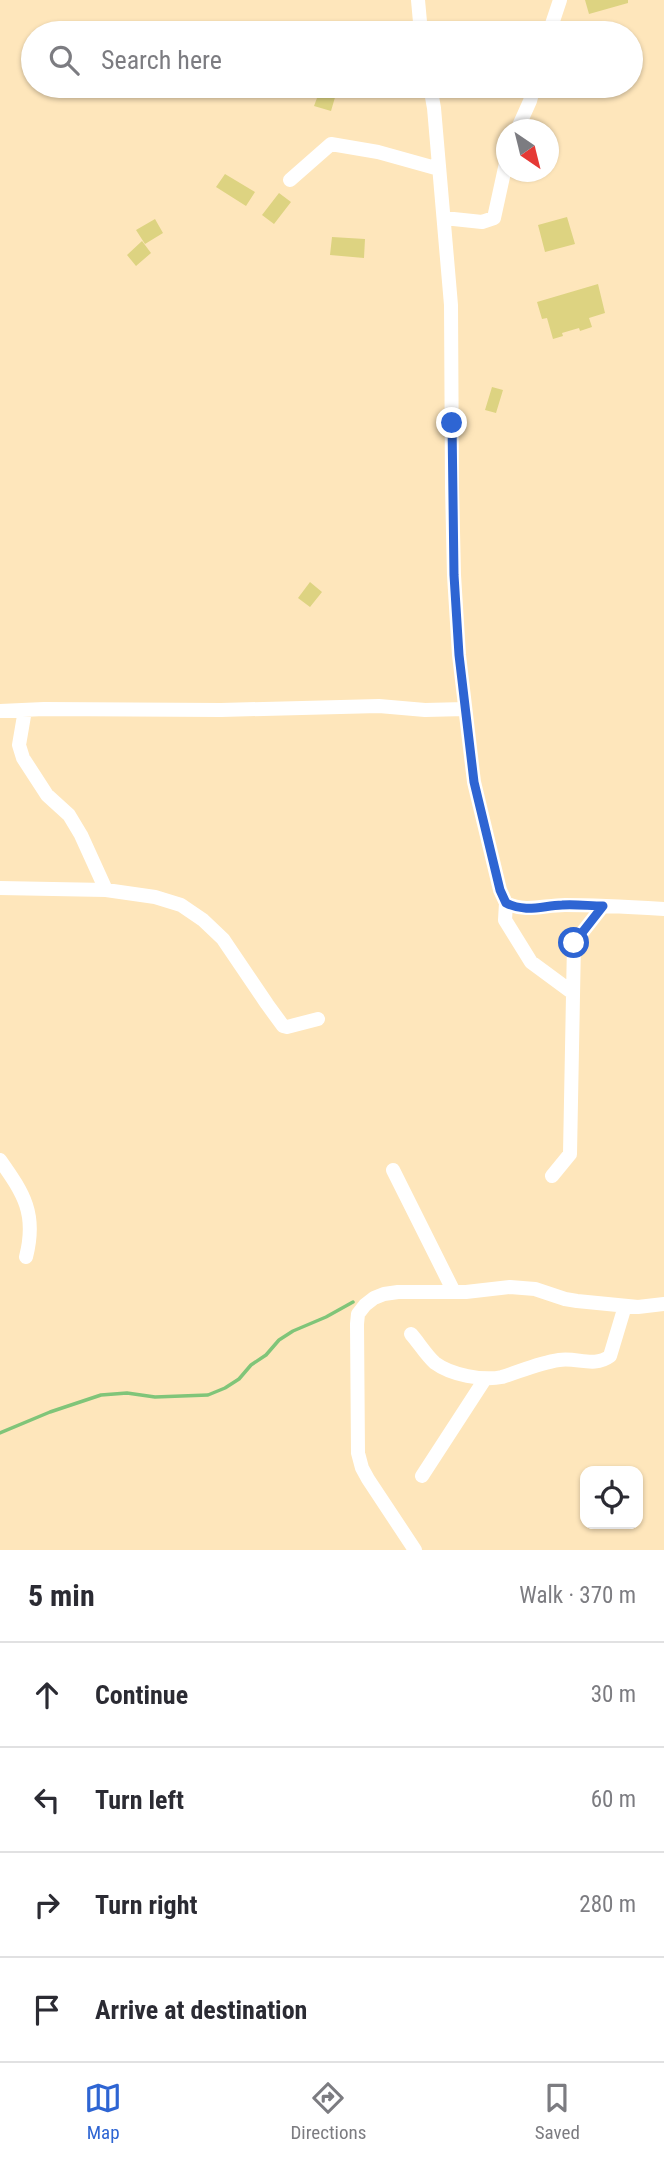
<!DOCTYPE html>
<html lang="en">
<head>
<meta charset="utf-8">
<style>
  body { margin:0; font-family:"Roboto Condensed",sans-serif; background:#f2f2f3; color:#2b2b33 }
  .controls { position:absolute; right:21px; bottom:21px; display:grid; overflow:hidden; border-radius:14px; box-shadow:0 2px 5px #0004 }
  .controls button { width:63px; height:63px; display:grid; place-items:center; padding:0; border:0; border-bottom:2px solid #e1e1e2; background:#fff; color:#2b2b33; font:35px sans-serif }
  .compass { position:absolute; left:496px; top:119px; width:63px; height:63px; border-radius:50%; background:#fff; box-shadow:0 2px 5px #0004; rotate:145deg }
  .stop { position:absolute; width:21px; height:21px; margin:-16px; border:5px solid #2e65d3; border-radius:50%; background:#fff }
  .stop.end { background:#2e65d3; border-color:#fff; box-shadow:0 2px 7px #0008 }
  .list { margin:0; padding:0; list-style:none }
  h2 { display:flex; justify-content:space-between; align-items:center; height:91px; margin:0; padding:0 28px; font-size:30px }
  h2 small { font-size:23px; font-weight:400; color:#7c7c81 }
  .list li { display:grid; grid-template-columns:46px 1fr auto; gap:21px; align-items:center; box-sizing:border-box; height:105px; padding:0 28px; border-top:2px solid #e1e1e2 }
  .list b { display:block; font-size:26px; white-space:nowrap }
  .list em { font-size:23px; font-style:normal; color:#7c7c81 }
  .icon { flex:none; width:38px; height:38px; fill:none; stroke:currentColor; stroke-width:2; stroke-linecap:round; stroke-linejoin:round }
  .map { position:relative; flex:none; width:664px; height:1550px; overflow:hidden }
  .search { position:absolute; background:#fff; box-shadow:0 2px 5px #0004; left:21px; right:21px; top:21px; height:77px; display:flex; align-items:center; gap:18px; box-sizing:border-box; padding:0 24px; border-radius:38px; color:#7c7c81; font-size:26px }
  .sheet { height:511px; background:#fff }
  nav { display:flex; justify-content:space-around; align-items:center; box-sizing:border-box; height:98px; border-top:2px solid #e1e1e2; background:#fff; font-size:19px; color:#7c7c81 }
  nav a { display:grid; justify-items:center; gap:4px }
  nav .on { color:#2e65d3 }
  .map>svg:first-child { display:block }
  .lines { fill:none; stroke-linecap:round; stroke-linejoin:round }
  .stream { stroke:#80c579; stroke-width:3.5 }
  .building { fill:#ddd381 }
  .minor { stroke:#fff; stroke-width:14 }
  .route { stroke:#2e65d3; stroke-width:9 }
</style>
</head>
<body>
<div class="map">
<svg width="664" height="1550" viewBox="0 0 664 1550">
  <rect width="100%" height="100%" fill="#fee6bb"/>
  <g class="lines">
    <path class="stream" d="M0 1433 50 1412 101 1395 127 1393 155 1397 208 1395 225 1388 239 1379 251 1365 266 1355 279 1340 293 1331 326 1317 353 1302"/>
  </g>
  <path class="building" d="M585 0H628V3L589 14Z
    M320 90 336 94 331 111 314 106Z
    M225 174 255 192 246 206 216 187Z
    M279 193 291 202 274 224 262 215Z
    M567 217 575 244 545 252 538 225Z
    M155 219 163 233 145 244 136 230Z
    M332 237 365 239 364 258 330 255Z
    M142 241 151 253 136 266 127 255Z
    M598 284 605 313 589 318 592 327 580 331 579 328 562 333 563 336 553 339 547 318 542 319 537 302Z
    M492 387 503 390 496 413 485 410Z
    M310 582 322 592 310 607 298 598Z"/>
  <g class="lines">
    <path class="minor" d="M418 0 421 33
      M549 33 560 0
      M430 86 434 108 451 305 452 487 454 575 459 655 474 782 500 890 506 903C526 913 544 905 565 905 598 905 631 907 664 909
      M517 130 530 101 534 86
      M290 180 331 144 378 152 439 169
      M444 218 482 222 494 218 506 163
      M25 710 19 745 23 758 47 795 69 815 81 835 106 890
      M0 711 44 709 221 710 379 706 425 710 465 709
      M0 888 106 890 155 897 181 905 203 920 223 939 267 1004 283 1026 287 1027 318 1019
      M506 903 505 920 531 962 573 993
      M0 1160C24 1194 37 1214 26 1257
      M393 1170 454 1292
      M552 1176 570 1154 574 943 603 906
      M411 1334C419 1343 426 1355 435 1363 451 1375 483 1381 502 1377 521 1371 539 1363 559 1360 577 1357 594 1368 610 1356L625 1306
      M422 1476 485 1379
      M415 1550 368 1479 362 1468 358 1453 357 1324 358 1314 365 1305 374 1298 384 1294 398 1292H466L510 1287 535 1289 565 1299 577 1301 638 1307 664 1304"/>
  </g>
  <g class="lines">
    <path class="route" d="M452 423 454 575 459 655 474 782 500 890 506 903C526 913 541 906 562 905 576 904 590 906 603 906L574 943"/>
  </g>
</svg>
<div class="controls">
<button><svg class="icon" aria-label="locate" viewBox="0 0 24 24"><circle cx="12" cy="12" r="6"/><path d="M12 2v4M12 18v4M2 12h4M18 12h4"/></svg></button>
</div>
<svg class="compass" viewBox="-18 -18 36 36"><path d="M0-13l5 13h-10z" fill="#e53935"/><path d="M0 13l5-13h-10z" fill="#7c7c81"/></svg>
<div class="stop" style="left:574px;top:943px"></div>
<div class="stop end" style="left:452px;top:423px"></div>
<div class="search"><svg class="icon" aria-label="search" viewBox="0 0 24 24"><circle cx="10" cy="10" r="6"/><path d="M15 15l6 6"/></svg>Search here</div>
</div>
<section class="sheet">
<h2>5 min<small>Walk · 370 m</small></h2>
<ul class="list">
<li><svg class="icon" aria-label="ahead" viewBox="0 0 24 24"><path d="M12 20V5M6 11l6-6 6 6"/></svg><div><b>Continue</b></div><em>30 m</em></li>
<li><svg class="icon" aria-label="left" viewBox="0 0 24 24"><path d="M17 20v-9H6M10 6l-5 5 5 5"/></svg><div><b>Turn left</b></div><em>60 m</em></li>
<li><svg class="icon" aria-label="right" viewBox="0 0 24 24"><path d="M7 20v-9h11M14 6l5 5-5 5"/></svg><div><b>Turn right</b></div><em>280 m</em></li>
<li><svg class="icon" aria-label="arrive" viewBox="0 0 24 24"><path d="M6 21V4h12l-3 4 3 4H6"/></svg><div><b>Arrive at destination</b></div></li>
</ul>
</section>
<nav>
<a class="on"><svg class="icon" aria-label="map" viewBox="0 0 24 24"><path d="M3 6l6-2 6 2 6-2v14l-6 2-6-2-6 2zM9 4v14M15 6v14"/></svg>Map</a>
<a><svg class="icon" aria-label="directions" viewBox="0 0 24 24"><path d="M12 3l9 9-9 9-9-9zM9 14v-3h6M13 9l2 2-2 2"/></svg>Directions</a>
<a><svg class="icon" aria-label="saved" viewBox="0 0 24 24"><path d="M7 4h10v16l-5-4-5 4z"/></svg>Saved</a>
</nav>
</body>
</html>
